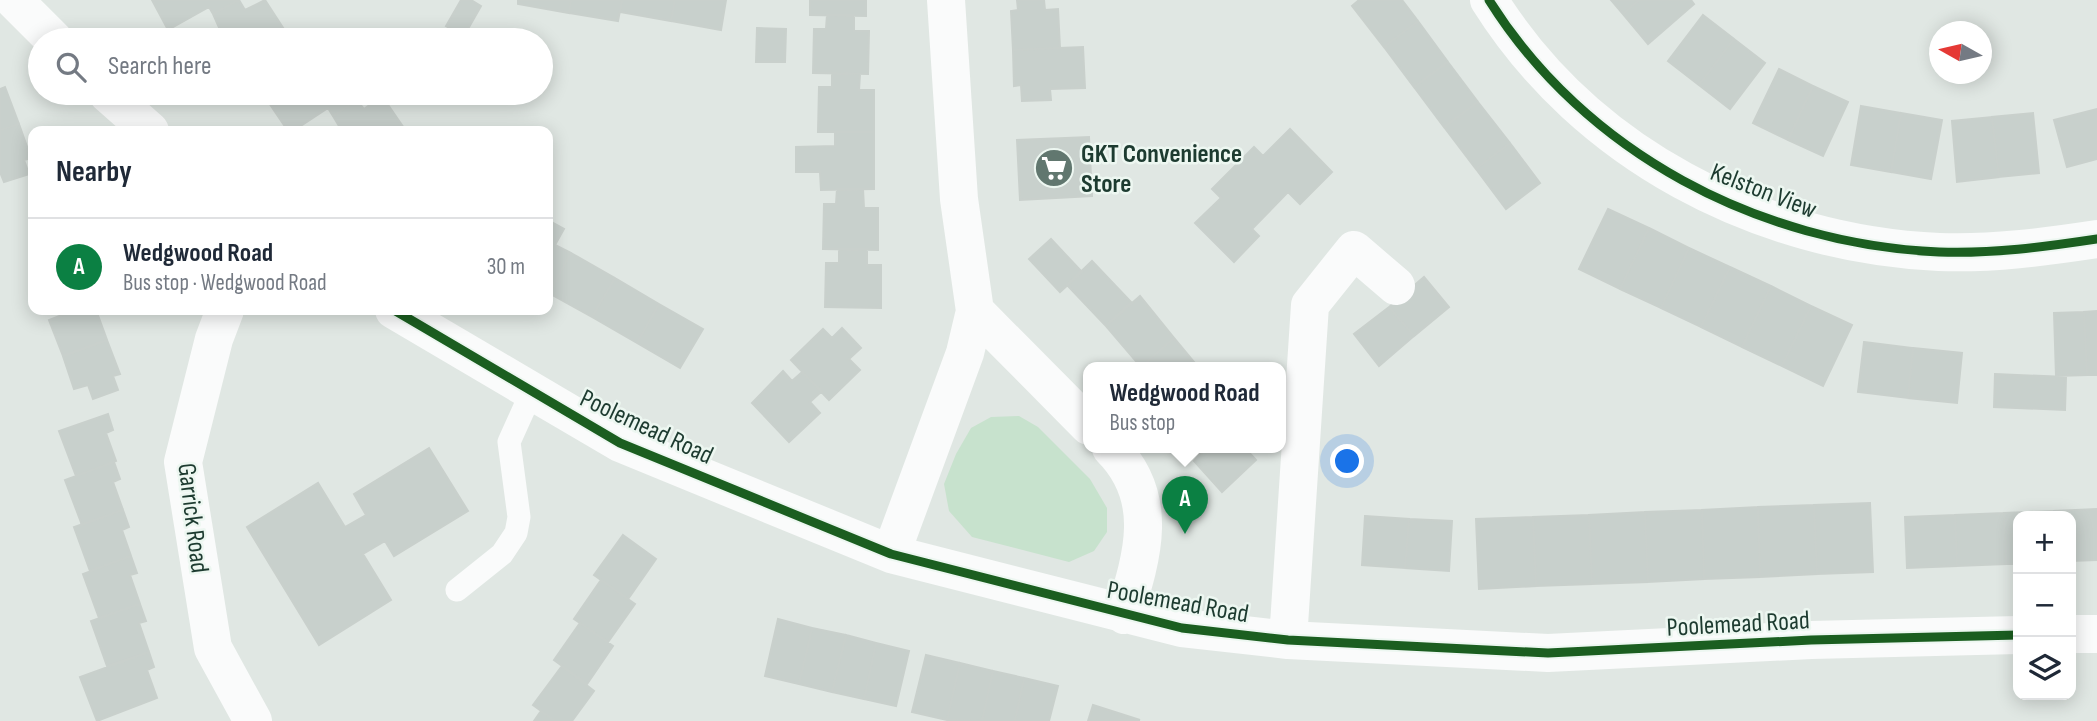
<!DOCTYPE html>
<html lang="en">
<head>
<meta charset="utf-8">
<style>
  body { margin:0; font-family:"Sofia Sans Condensed",sans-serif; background:#f2f2f3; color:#1f2937 }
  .controls { position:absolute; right:21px; bottom:21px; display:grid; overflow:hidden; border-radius:14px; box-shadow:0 4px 18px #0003 }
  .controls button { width:63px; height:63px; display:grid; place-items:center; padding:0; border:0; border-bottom:2px solid #e0e1e3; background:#fff; color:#1f2937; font:35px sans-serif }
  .compass { position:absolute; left:1929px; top:21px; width:63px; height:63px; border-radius:50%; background:#fff; box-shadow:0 4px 18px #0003; rotate:278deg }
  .you { position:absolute; left:1348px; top:462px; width:24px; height:24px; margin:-18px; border:5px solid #fff; border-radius:50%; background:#1a73e8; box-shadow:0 0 0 10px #1a73e833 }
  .badge { display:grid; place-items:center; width:46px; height:46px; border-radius:50%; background:#0b8043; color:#fff; font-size:23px; font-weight:700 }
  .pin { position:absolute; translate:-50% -58px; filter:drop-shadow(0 2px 4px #0008) }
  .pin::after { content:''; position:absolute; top:37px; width:24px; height:21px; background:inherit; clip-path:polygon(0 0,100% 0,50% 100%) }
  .popup { position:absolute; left:1083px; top:362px; width:203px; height:91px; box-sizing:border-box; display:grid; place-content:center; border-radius:14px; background:#fff; filter:drop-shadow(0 2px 5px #0005); font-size:23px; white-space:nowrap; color:#747a83 }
  .popup b { font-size:26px; color:#1f2937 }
  .popup::after { content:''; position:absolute; left:50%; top:100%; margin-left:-14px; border:14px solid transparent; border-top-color:#fff }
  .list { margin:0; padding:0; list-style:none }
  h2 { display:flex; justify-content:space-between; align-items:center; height:91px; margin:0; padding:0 28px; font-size:30px }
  h2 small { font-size:23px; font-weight:400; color:#747a83 }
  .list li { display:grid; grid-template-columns:46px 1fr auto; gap:21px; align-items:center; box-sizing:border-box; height:98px; padding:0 28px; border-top:2px solid #e0e1e3 }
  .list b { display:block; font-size:26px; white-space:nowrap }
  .list p { margin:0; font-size:23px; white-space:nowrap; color:#747a83 }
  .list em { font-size:23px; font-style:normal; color:#747a83 }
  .icon { flex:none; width:38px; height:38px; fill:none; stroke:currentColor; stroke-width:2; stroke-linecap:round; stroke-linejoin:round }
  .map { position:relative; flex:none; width:2097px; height:721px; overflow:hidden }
  .search { position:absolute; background:#fff; box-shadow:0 4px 18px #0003; left:28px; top:28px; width:525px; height:77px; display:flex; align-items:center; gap:18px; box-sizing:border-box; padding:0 24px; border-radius:38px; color:#747a83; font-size:26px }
  .panel { position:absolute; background:#fff; box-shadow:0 4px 18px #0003; left:28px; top:126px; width:525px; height:189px; border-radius:14px }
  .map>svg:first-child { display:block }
  .green { fill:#c7e2cd }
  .building { fill:#c8d0cc; stroke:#c9d0cc; stroke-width:2 }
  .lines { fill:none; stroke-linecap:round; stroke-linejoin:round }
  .lane { stroke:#fafbfb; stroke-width:23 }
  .street { stroke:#fafbfb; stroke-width:38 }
  .cycleway-casing { stroke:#edf7f1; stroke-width:13 }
  .cycleway { stroke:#1b5e20; stroke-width:9 }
  .labels { text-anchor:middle; stroke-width:5; stroke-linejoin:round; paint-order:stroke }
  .poi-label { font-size:26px; font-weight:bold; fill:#1d3b30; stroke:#edf7f1; text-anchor:start }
  .street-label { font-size:26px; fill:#1d3b30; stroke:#edf7f1 }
</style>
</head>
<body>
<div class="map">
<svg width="2097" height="721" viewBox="0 0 2097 721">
  <rect width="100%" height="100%" fill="#e0e7e3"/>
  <path class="green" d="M1019 416 1038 427 1090 479 1107 508V532L1094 551 1069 562 972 537 949 511 944 484 956 454 971 428 991 417Z"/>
  <path class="building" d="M152 0H239L213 14 209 7 168 30Z
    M239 0 245 10 265 0 291 40H208L221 32 213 14Z
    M461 0H471L481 6 464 36 446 26Z
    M518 0H571L569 13 518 4Z
    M571 0H622L618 21 569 13Z
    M622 0H675L671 21 620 12Z
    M675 0H726L721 30 671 21Z
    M810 0H866V16L810 15Z
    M1017 0H1044L1045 10 1058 9 1060 48 1013 50 1011 11 1018 10Z
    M1359 0H1402L1418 21 1384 47 1352 6Z
    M1611 0H1639L1623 14Z
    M1639 0H1691L1694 4 1648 44 1623 14Z
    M827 15H854V31H869L868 74 813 73 814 29H826Z
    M1703 15 1734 39 1699 85 1668 61Z
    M1418 21 1448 62 1414 87 1384 47Z
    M757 28 786 29 785 62H756Z
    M1734 39 1765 63 1730 109 1699 85Z
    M1083 47 1085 88 1050 89 1051 100 1022 101 1021 85 1014 86 1013 50Z
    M1448 62 1478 102 1444 127 1414 87Z
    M1779 69 1813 86 1788 140 1753 123Z
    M832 73 860 74 859 90H874V132H818L819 87H832Z
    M1813 86 1848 102 1823 156 1788 140Z
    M5 87 19 124 0 130V89Z
    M266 93H353L357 100 333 116 328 108 293 131H288L263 94Z
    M382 96 406 131H342L333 116 357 100 364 109Z
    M1478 102 1510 143 1476 169 1444 127Z
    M1861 106 1901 113 1891 172 1851 165Z
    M2097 109V159L2067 167 2054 120Z
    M1901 113 1942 120 1931 179 1891 172Z
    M2033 113 2039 173 1999 177 1992 117Z
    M1992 117 1999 177 1957 182 1952 121Z
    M19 124 31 158 24 160 29 174 4 182 0 172V130Z
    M1290 129 1332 172 1300 204 1288 192 1252 229 1259 236 1234 262 1195 223 1221 198 1212 189 1254 147 1263 156Z
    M835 132H874V189L821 190 820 172H796V147L835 146Z
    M1089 137 1092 196 1020 200 1017 140Z
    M1510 143 1540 183 1506 209 1476 169Z
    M837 189H863L864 208H878V250L823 249 824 204H836Z
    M1608 209 1649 228 1620 289 1579 269Z
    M548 220 564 229 555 245 571 253 549 293Z
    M1649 228 1689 248 1661 308 1620 289Z
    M1051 239 1082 272 1060 292 1029 259Z
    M1689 248 1730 267 1701 327 1661 308Z
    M839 249H867V265H881V308L825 307 826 263H839Z
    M571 253 615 278 592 317 549 293Z
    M1092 261 1131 302 1106 326 1067 285Z
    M1730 267 1771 286 1742 347 1701 327Z
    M1424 277 1449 307 1414 336 1389 307Z
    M615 278 659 304 637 343 592 317Z
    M1771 286 1811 306 1782 366 1742 347Z
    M1140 296 1174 338 1141 367 1106 326Z
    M659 304 703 329 680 368 637 343Z
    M1811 306 1852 325 1823 386 1782 366Z
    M1389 307 1414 336 1379 366 1354 334Z
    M61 310H96L107 340 63 356 49 320 62 315Z
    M2097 311V375H2087L2084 312Z
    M2084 312 2087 375 2056 376 2054 313Z
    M842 328 861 348 849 359 860 370 829 400 791 360 823 329 832 338Z
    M1174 338 1199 368H1142L1141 367Z
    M107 340 120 374 113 376 118 390 93 399 88 385 74 389 63 356Z
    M1864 342 1913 348 1908 398 1858 392Z
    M1913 348 1962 353 1957 403 1908 398Z
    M783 371 792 381 802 372 822 391 810 402 820 413 789 442 752 403Z
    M1995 374 2066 377 2065 410 1994 407Z
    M108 414 113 430 106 433 116 461 76 476 59 431Z
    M429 448 468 511 394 556 385 541 363 554 391 600 319 645 247 527 318 483 345 527 366 515 354 494Z
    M1205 448H1245L1256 460 1222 492 1194 461Z
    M114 462 120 479 113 482 123 510 82 525 65 480Z
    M1870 503 1873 572 1817 574 1814 505Z
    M1814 505 1817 574 1760 577 1758 507Z
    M1758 507 1760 577 1704 579 1702 510Z
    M2097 509V560L2071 561V516H2054V511Z
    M123 510 129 527 122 530 131 556 90 571 74 527Z
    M1702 510 1704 579 1648 582 1645 512Z
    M2054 511V516H2018V564H2006L2004 513Z
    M1645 512 1648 582 1592 584 1589 515Z
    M2004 513 2006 564 1957 566 1955 515Z
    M1589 515 1592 584 1536 586 1533 517Z
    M1955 515 1957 566 1907 568 1905 517Z
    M1365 516 1409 519 1405 568 1362 565Z
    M1533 517 1536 586 1479 589 1476 519Z
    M1409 519 1452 521 1449 571 1405 568Z
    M623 535 656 559 628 599 594 575Z
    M131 556 137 573 130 575 140 604 99 618 83 574Z
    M601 580 635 604 608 642 574 619Z
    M140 604 146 621 139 623 149 652 107 666 91 621Z
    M778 619 812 628 799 684 765 676Z
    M580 623 613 646 587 684 554 660Z
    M812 628 846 635 832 692 799 684Z
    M846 635 876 643 864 699 832 692Z
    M876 643 909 651 896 706 864 699Z
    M149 652 154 667 147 670 157 698 97 721 80 677Z
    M926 655 960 663 947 720 912 712Z
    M960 663 993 671 982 721 947 720Z
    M562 666 594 691 572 721H555L533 705Z
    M993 671 1024 678 1015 721H982Z
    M1024 678 1058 686 1049 721H1015Z
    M1093 705 1140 720 1088 721Z
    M541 711 555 721H534Z"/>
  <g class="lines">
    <path class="lane" d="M457 590 502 554 516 533 519 517 509 442 532 391"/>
    <path class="street" d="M14 0 54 40
      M1489 0C1585 153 1759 244 1939 252 1992 254 2044 247 2097 239
      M107 93 150 131
      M225 310 214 339 183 462 213 648 253 721
      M394 310 620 443 891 554 1182 628 1288 640 1548 653 1811 640 2018 635
      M975 311 1089 426
      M1111 448C1161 498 1142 557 1124 615
      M891 554 965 353 975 311 959 199 946 0
      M2071 634H2097
      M1288 640 1310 305 1354 250 1396 286"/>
    <g class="cycleway-casing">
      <path id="cycleway" d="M1489 0C1585 153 1759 244 1939 252 1992 254 2044 247 2097 239
        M394 310 620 443 891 554 1182 628 1288 640 1548 653 1811 640 2018 635"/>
    </g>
    <use href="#cycleway" class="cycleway"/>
  </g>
  <defs>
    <g id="supermarket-disc" transform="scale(2.0125)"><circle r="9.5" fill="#61776f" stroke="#edf7f1"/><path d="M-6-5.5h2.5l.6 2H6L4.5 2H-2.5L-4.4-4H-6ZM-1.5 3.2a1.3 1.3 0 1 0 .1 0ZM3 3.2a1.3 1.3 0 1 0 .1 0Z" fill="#fff"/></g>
  </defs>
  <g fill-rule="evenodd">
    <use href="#supermarket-disc" x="1054" y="168"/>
  </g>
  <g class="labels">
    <g class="poi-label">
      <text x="1081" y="162">GKT Convenience<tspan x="1081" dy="30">Store</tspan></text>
    </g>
    <g class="street-label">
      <text transform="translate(1764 190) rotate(21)" y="9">Kelston View</text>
      <text transform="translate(647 426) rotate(25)" y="9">Poolemead Road</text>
      <text transform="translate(194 518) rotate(83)" y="9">Garrick Road</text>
      <text transform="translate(1178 601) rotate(10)" y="9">Poolemead Road</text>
      <text transform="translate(1738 623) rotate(-3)" y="9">Poolemead Road</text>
    </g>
  </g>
</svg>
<div class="controls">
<button>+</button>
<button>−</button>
<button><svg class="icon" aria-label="layers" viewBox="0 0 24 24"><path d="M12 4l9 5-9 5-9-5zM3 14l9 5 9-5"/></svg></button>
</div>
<svg class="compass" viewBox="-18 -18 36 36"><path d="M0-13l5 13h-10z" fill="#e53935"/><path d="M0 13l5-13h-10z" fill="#747a83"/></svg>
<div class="you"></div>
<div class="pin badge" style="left:1185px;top:534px">A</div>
<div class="popup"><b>Wedgwood Road</b>Bus stop</div>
<div class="search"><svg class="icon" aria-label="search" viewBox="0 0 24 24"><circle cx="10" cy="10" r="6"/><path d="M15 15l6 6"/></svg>Search here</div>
<section class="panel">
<h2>Nearby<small></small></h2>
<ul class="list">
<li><span class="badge">A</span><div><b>Wedgwood Road</b><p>Bus stop · Wedgwood Road</p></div><em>30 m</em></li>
</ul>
</section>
</div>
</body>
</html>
